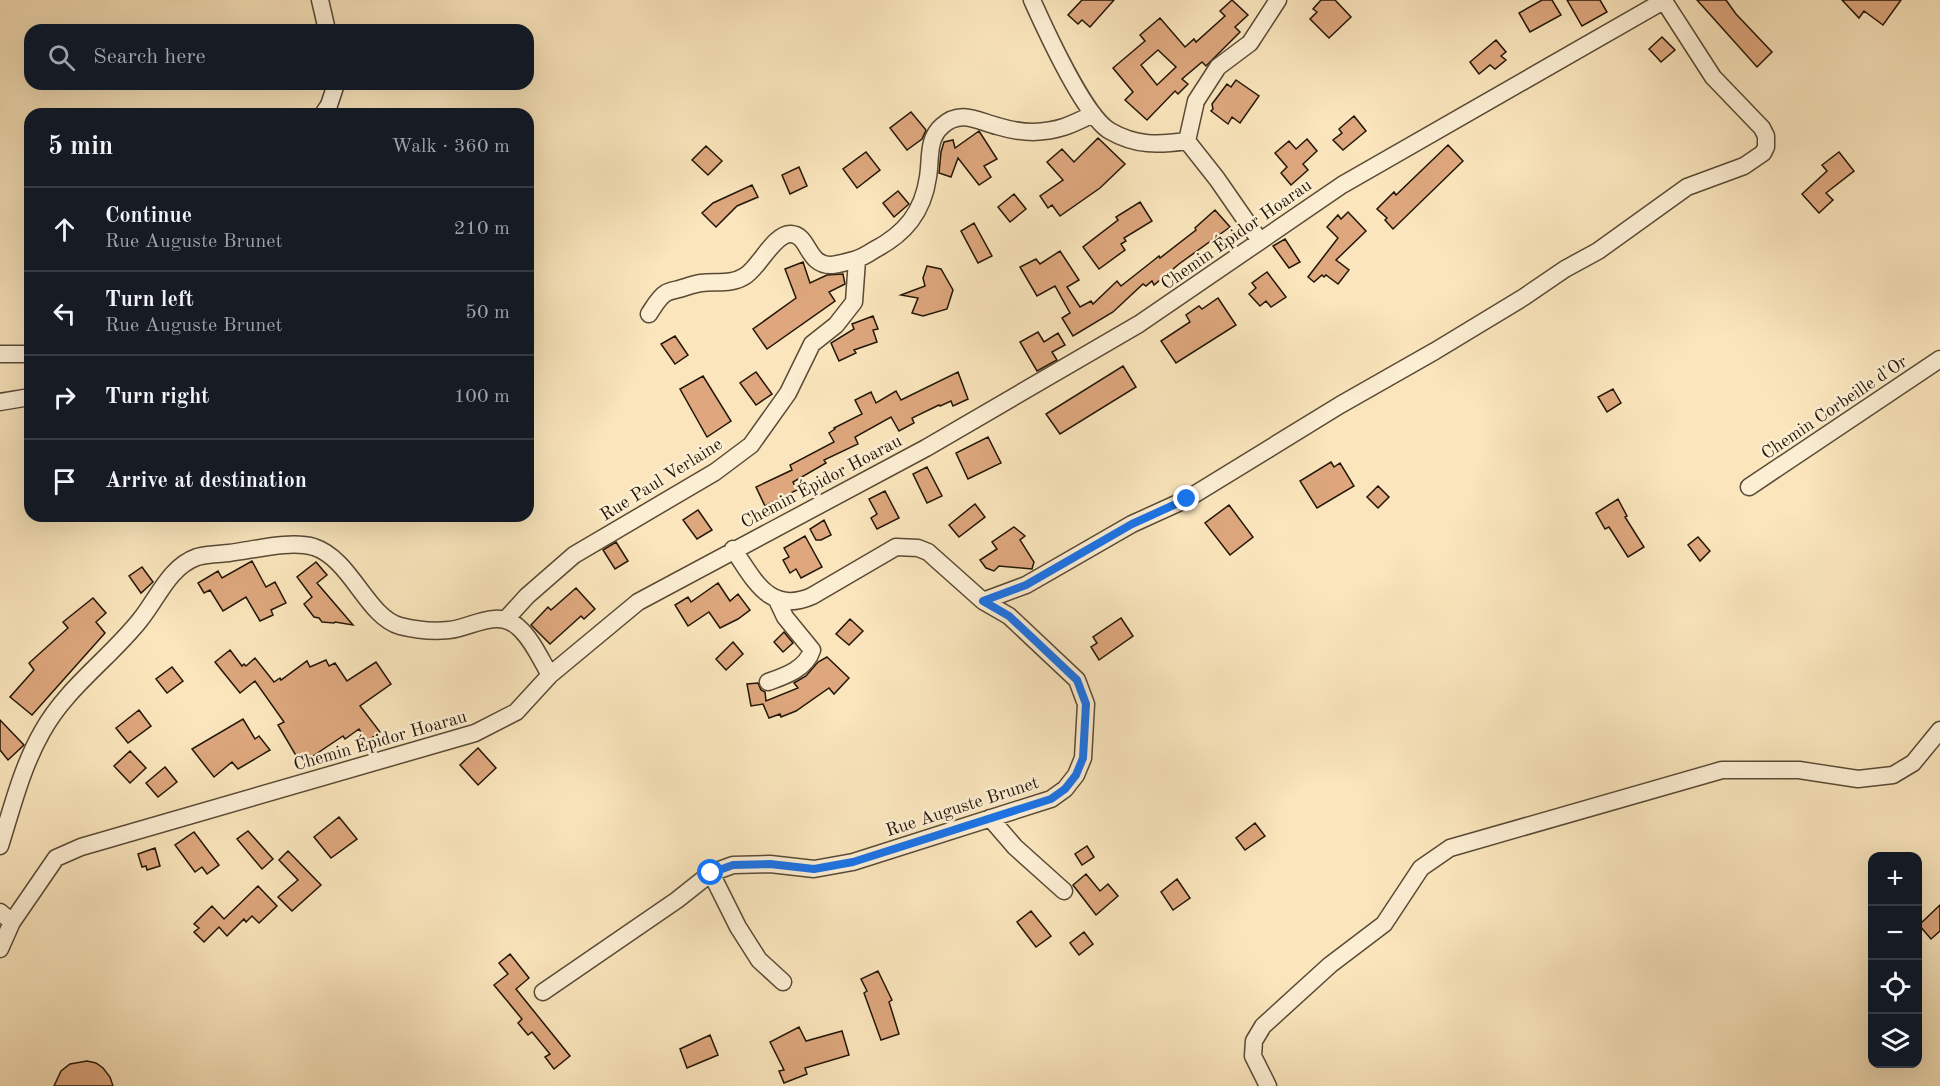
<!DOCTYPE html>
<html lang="en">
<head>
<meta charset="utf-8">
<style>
  body { margin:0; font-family:"Old Standard TT",serif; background:#20242c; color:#f1f3f6 }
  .controls { position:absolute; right:18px; bottom:18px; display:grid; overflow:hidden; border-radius:12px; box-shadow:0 6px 24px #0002 }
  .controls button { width:54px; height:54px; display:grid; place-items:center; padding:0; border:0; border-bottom:2px solid #363941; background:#171b24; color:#f1f3f6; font:30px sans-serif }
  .stop { position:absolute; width:18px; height:18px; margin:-14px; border:4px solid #1a73e8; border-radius:50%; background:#fff }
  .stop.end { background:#1a73e8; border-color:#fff; box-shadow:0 2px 6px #0008 }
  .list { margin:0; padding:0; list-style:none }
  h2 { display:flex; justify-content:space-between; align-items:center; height:78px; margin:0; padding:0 24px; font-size:26px }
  h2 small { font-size:20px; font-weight:400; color:#9ea1a6 }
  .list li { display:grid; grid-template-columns:39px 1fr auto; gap:18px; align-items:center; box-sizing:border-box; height:84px; padding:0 24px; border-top:2px solid #363941 }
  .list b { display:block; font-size:22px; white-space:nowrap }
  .list p { margin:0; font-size:20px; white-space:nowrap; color:#9ea1a6 }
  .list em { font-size:20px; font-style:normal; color:#9ea1a6 }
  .icon { flex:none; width:33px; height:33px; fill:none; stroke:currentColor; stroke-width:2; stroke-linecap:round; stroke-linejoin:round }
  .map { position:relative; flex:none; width:1940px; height:1086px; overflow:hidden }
  .search { position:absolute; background:#171b24; box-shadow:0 6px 24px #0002; left:24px; top:24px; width:510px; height:66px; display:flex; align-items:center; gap:15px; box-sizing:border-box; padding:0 21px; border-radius:18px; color:#9ea1a6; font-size:22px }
  .panel { position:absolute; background:#171b24; box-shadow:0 6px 24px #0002; left:24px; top:108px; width:510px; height:414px; border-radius:18px }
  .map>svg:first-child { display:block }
  .building { fill:#dea77e; stroke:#231607; stroke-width:1.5; fill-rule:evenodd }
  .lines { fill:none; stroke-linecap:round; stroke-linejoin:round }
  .minor-casing { stroke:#594a34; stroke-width:19 }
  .minor { stroke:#fceed3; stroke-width:16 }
  .route { stroke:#1a73e8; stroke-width:8 }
  .labels { text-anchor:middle; stroke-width:5; stroke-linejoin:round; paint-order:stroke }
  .street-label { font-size:18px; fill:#231607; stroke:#fceed3 }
</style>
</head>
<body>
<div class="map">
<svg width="1940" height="1086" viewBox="0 0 1940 1086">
  <rect width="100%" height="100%" fill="#fae5bc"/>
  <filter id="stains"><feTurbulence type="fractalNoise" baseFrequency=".00333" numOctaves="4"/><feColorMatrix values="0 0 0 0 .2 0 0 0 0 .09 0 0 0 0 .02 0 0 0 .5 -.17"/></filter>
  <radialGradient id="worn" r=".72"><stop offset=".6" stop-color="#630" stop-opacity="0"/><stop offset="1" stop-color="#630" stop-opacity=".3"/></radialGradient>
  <path class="building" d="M1082 0H1114L1090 27 1082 20 1078 24 1068 15Z
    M1232 0 1248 15 1235 27 1240 32 1206 66 1202 62 1182 79 1188 84 1178 94 1175 91 1147 120 1125 100 1133 92 1113 68 1145 41 1140 35 1160 18 1185 47 1194 39 1196 42 1225 16 1220 11ZM1158 50 1176 67 1157 85 1141 65Z
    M1321 0H1335L1351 17 1329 38 1310 19 1317 12 1313 9Z
    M1542 0H1552L1561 15 1530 32 1519 13Z
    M1567 0H1600L1607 12 1582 26Z
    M1697 0H1726L1736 14 1772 52 1757 67Z
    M1842 0H1901L1883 25 1864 11 1859 18Z
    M1662 37 1675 50 1661 62 1649 49Z
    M1496 40 1506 52 1501 56 1506 60 1495 69 1490 65 1479 74 1470 62Z
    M1236 80 1259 96 1240 123 1232 117 1228 124 1211 111 1213 109 1212 104 1227 84 1231 87Z
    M911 112 926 130 922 139 907 150 890 128Z
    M1354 116 1366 131 1343 150 1333 140 1342 133 1339 129Z
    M979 131 997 159 984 166 991 177 979 185 958 158 951 177 939 173 941 152 944 142 953 140 955 148Z
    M1098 138 1125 164 1100 188 1060 216 1052 205 1048 208 1040 196 1063 180 1047 162 1062 149 1074 162Z
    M1307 139 1317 151 1303 164 1308 170 1291 185 1281 173 1287 167 1275 153 1289 141 1296 149Z
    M1448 145 1463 161 1393 229 1385 220 1387 218 1377 209 1394 192 1396 195Z
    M706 146 722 161 708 175 692 160Z
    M866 152 880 170 857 188 843 169Z
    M1839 152 1854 171 1826 193 1833 200 1819 213 1802 194 1827 171 1822 165Z
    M799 167 807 186 790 194 782 175Z
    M752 185 758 197 737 206 716 227 702 213 713 203Z
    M898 191 909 204 894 217 883 203Z
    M1014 194 1026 209 1010 222 998 207Z
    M1140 202 1152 221 1124 238 1126 241 1121 244 1125 250 1099 269 1083 247 1118 220 1116 217Z
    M1215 210 1230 227 1179 264 1154 285 1152 281 1146 286 1143 284 1113 312 1073 336 1062 318 1070 313 1055 286 1037 296 1020 267 1036 259 1040 264 1060 251 1079 280 1067 287 1080 307 1091 301 1093 304 1117 281 1121 286 1154 260 1159 256 1160 258 1196 230 1195 228Z
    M1348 212 1366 231 1336 260 1349 270 1338 284 1326 275 1324 277 1322 275 1314 282 1308 277 1338 238 1327 227 1338 215 1341 219Z
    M974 223 992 256 978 263 961 231Z
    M1285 239 1300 262 1289 268 1273 246Z
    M803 262 810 283 827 275 843 274 845 284 829 292 835 301 767 349 753 329 796 298 785 269Z
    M927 266 941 269 953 290 947 309 923 316 912 313 918 298 901 295 925 286 923 278Z
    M1267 272 1286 297 1271 307 1266 301 1260 306 1249 294 1256 288 1252 283Z
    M1218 298 1236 325 1176 363 1161 341 1190 322 1186 315 1199 306 1202 309Z
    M873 316 878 329 873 330 877 342 854 350 856 353 839 361 831 343 854 329 852 324Z
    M1038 332 1044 342 1058 333 1065 345 1052 352 1057 360 1037 371 1020 342Z
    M675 336 688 355 675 364 661 344Z
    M1123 366 1136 387 1060 434 1046 414Z
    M756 372 772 394 756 405 740 383Z
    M958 372 968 399 953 406 951 401 940 406 939 405 912 418 914 423 899 431 891 417 855 437 858 444 824 460 826 463 793 482 797 490 765 506 756 487 792 470 790 465 834 442 829 433 835 429 834 428 862 414 855 400 871 392 876 403 896 391 901 400Z
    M703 376 731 421 707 437 680 389Z
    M1613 389 1621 403 1607 412 1598 397Z
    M988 437 1001 463 968 479 956 453Z
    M1331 462 1334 467 1340 463 1354 486 1317 508 1300 481Z
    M927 467 942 496 927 503 913 474Z
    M1378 486 1389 497 1378 508 1367 497Z
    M885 491 899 518 877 529 871 518 877 514 869 499Z
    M1618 499 1627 516 1625 517 1644 547 1628 557 1609 527 1605 529 1596 513Z
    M975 504 985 517 959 537 949 525Z
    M1229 505 1253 537 1230 555 1205 523Z
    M698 510 712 530 697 539 683 520Z
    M824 520 831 535 821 540H816L810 529Z
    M1014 527 1025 536 1020 540 1034 562 1032 569 999 566 994 571 986 568 980 560 997 549 992 542Z
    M805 536 822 567 801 578 796 569 790 573 783 560 789 557 784 548Z
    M1698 537 1710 551 1700 561 1688 545Z
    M616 542 628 561 615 569 603 550Z
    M252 561 266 587 275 582 286 603 271 610 273 615 260 621 246 597 223 611 210 590 204 593 198 583 218 571 222 578Z
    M316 562 327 575 317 583 353 625 335 622 334 623 322 622 319 618 314 617 304 604 312 597 297 577Z
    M142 567 153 582 141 593 129 576Z
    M718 583 730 601 738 594 750 610 738 619 720 628 709 612 688 626 675 605 688 597 691 602Z
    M576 588 595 609 584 619 581 616 550 644 531 625 548 607 551 610Z
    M93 598 106 613 96 622 105 633 32 715 10 697 34 670 29 663 68 628 63 622Z
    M1121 618 1133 636 1099 660 1091 647 1097 643 1093 637Z
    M850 619 863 631 849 645 836 634Z
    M784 632 793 643 783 652 774 642Z
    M733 642 743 654 726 670 716 659Z
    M230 650 242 666 244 664 246 666 255 658 274 682 280 678 281 680 307 661 310 667 326 660 329 666 335 663 347 681 376 662 391 684 360 706 380 732 367 741 359 729 345 739 343 736 307 760 304 755 298 759 278 725 284 722 255 681 240 693 215 662Z
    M827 657 849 678 834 694 829 688 796 711 781 717 780 714 769 718 763 704 751 706 747 684 758 683 761 690 765 692 766 701 798 688 794 683 806 676 818 662Z
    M172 667 183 681 167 693 156 679Z
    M139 710 151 726 128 743 116 728Z
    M243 719 255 739 259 736 270 750 238 769 232 762 214 777 192 749Z
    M0 720 24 745 8 760 0 750Z
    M478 748 496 768 478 785 460 765Z
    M130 751 146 768 130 783 114 766Z
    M165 767 177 782 158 797 146 783Z
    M339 817 357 839 331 858 314 837Z
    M1255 823 1265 836 1245 850 1236 838Z
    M248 831 273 859 262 869 237 839Z
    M194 832 219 865 207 874 202 867 195 872 175 845Z
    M1087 846 1094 857 1082 865 1075 854Z
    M155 848 160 866 147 870 146 866 142 867 138 854Z
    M288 851 321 885 292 911 278 897 298 880 279 860Z
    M1086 874 1100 891 1108 884 1118 896 1096 915 1073 885Z
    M1177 879 1190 898 1173 910 1161 892Z
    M258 886 277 906 259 923 252 916 246 922 244 919 227 936 219 927 204 942 194 932 199 928 194 924 212 906 224 919Z
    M1940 905V931L1931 939 1919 925Z
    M1031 911 1051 936 1036 947 1017 922Z
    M1084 932 1093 944 1079 955 1070 943Z
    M510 954 529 978 516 989 570 1056 554 1069 545 1057 550 1054 532 1032 528 1035 518 1023 522 1019 494 985 508 974 499 963Z
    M878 971 892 1000 889 1002 899 1034 881 1040 864 993 867 991 861 979Z
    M799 1027 806 1041 842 1031 849 1055 805 1068 807 1074 784 1083 779 1071 784 1070 770 1042Z
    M710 1035 718 1055 687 1068 680 1049Z
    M87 1061 96 1063 103 1068 110 1077 113 1086H54L61 1071 70 1064Z"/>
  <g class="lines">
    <g class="minor-casing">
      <path id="minor" d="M320 0 327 30
        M1032 0C1045 29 1085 117 1110 131 1136 146 1158 145 1187 141
        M323 114 329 105 336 84
        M1187 141 1196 101 1218 67 1250 43 1278 0
        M1187 141 1217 179 1260 241
        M649 314C653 308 659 297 666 293 669 291 675 290 679 289 686 287 694 284 701 283 717 281 731 285 745 276 759 268 774 233 791 234 810 235 806 266 832 265 839 264 847 262 854 260 861 258 868 254 874 250 905 234 923 212 928 177 931 159 927 139 942 126 960 109 978 121 997 126 1007 129 1022 132 1033 132 1059 131 1071 125 1093 114
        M0 354H30
        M0 402 30 397
        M1749 487 1940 359
        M983 601 1026 585 1132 524 1187 499 1340 405 1435 351 1524 297 1565 269 1598 251 1687 187 1744 166 1763 153 1766 147V136L1762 128 1713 77 1664 1
        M506 619 527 596 574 555 715 472 751 445 788 393 812 344 836 325 854 302 857 260
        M768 682C785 676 806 669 812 650L785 617 777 600
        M990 818 1015 847 1064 891
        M0 846C12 808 22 767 42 732 66 688 110 658 140 620 158 598 169 567 197 557 207 554 219 554 229 553 254 550 290 540 314 547 351 559 367 617 400 626 416 630 432 632 449 630 471 628 497 608 518 627 532 639 541 660 550 675
        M711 873 738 927 759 960 783 982
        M0 912 12 922
        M0 949 12 922 56 858 81 847 475 733 516 712 550 675 638 602 926 448 1139 324 1342 185 1665 0
        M543 992 677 900 711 873 733 865 770 864 814 869 853 862 1051 799 1065 789 1076 775 1083 758 1086 704 1077 680 1009 616 983 601 928 552 918 548 896 547 812 596C769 615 754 579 733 549
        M1268 1086 1253 1056 1254 1041 1263 1026 1330 965 1384 924 1421 868 1450 848 1722 770H1799L1858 779 1893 775 1913 763 1940 730"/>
    </g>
    <use href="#minor" class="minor"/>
  </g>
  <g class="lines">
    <path class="route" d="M711 873 733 865 770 864 814 869 853 862 1051 799 1065 789 1076 775 1083 758 1086 704 1077 680 1009 616 983 601 1026 585 1132 524 1187 499"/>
  </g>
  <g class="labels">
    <g class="street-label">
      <text transform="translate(1236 234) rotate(-35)" y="6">Chemin Épidor Hoarau</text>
      <text transform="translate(1834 407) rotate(-34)" y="6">Chemin Corbeille d'Or</text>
      <text transform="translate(661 479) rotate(-32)" y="6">Rue Paul Verlaine</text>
      <text transform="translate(821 481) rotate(-28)" y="6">Chemin Épidor Hoarau</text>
      <text transform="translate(380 740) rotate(-16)" y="6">Chemin Épidor Hoarau</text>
      <text transform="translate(962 806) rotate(-18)" y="6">Rue Auguste Brunet</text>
    </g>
  </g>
  <rect width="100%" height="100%" filter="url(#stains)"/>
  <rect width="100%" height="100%" fill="url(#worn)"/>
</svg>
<div class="controls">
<button>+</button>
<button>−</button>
<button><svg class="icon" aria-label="locate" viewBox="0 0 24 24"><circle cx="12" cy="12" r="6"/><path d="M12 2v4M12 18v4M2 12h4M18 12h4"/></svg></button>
<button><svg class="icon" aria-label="layers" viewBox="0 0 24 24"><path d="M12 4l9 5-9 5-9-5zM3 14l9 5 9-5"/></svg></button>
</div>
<div class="stop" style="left:711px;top:873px"></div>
<div class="stop end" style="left:1187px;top:499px"></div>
<div class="search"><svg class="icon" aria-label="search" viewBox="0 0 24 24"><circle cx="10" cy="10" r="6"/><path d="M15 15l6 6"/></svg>Search here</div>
<section class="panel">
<h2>5 min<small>Walk · 360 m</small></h2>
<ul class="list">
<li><svg class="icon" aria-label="ahead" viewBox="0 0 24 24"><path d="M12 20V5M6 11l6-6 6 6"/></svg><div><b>Continue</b><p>Rue Auguste Brunet</p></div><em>210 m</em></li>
<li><svg class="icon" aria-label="left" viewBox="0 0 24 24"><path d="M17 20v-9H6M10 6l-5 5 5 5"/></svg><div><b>Turn left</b><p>Rue Auguste Brunet</p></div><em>50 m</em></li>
<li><svg class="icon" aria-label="right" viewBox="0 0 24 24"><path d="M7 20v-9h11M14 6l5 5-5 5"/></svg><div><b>Turn right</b></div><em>100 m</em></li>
<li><svg class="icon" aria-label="arrive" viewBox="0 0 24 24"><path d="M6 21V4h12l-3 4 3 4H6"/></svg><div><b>Arrive at destination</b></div></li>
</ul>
</section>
</div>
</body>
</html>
